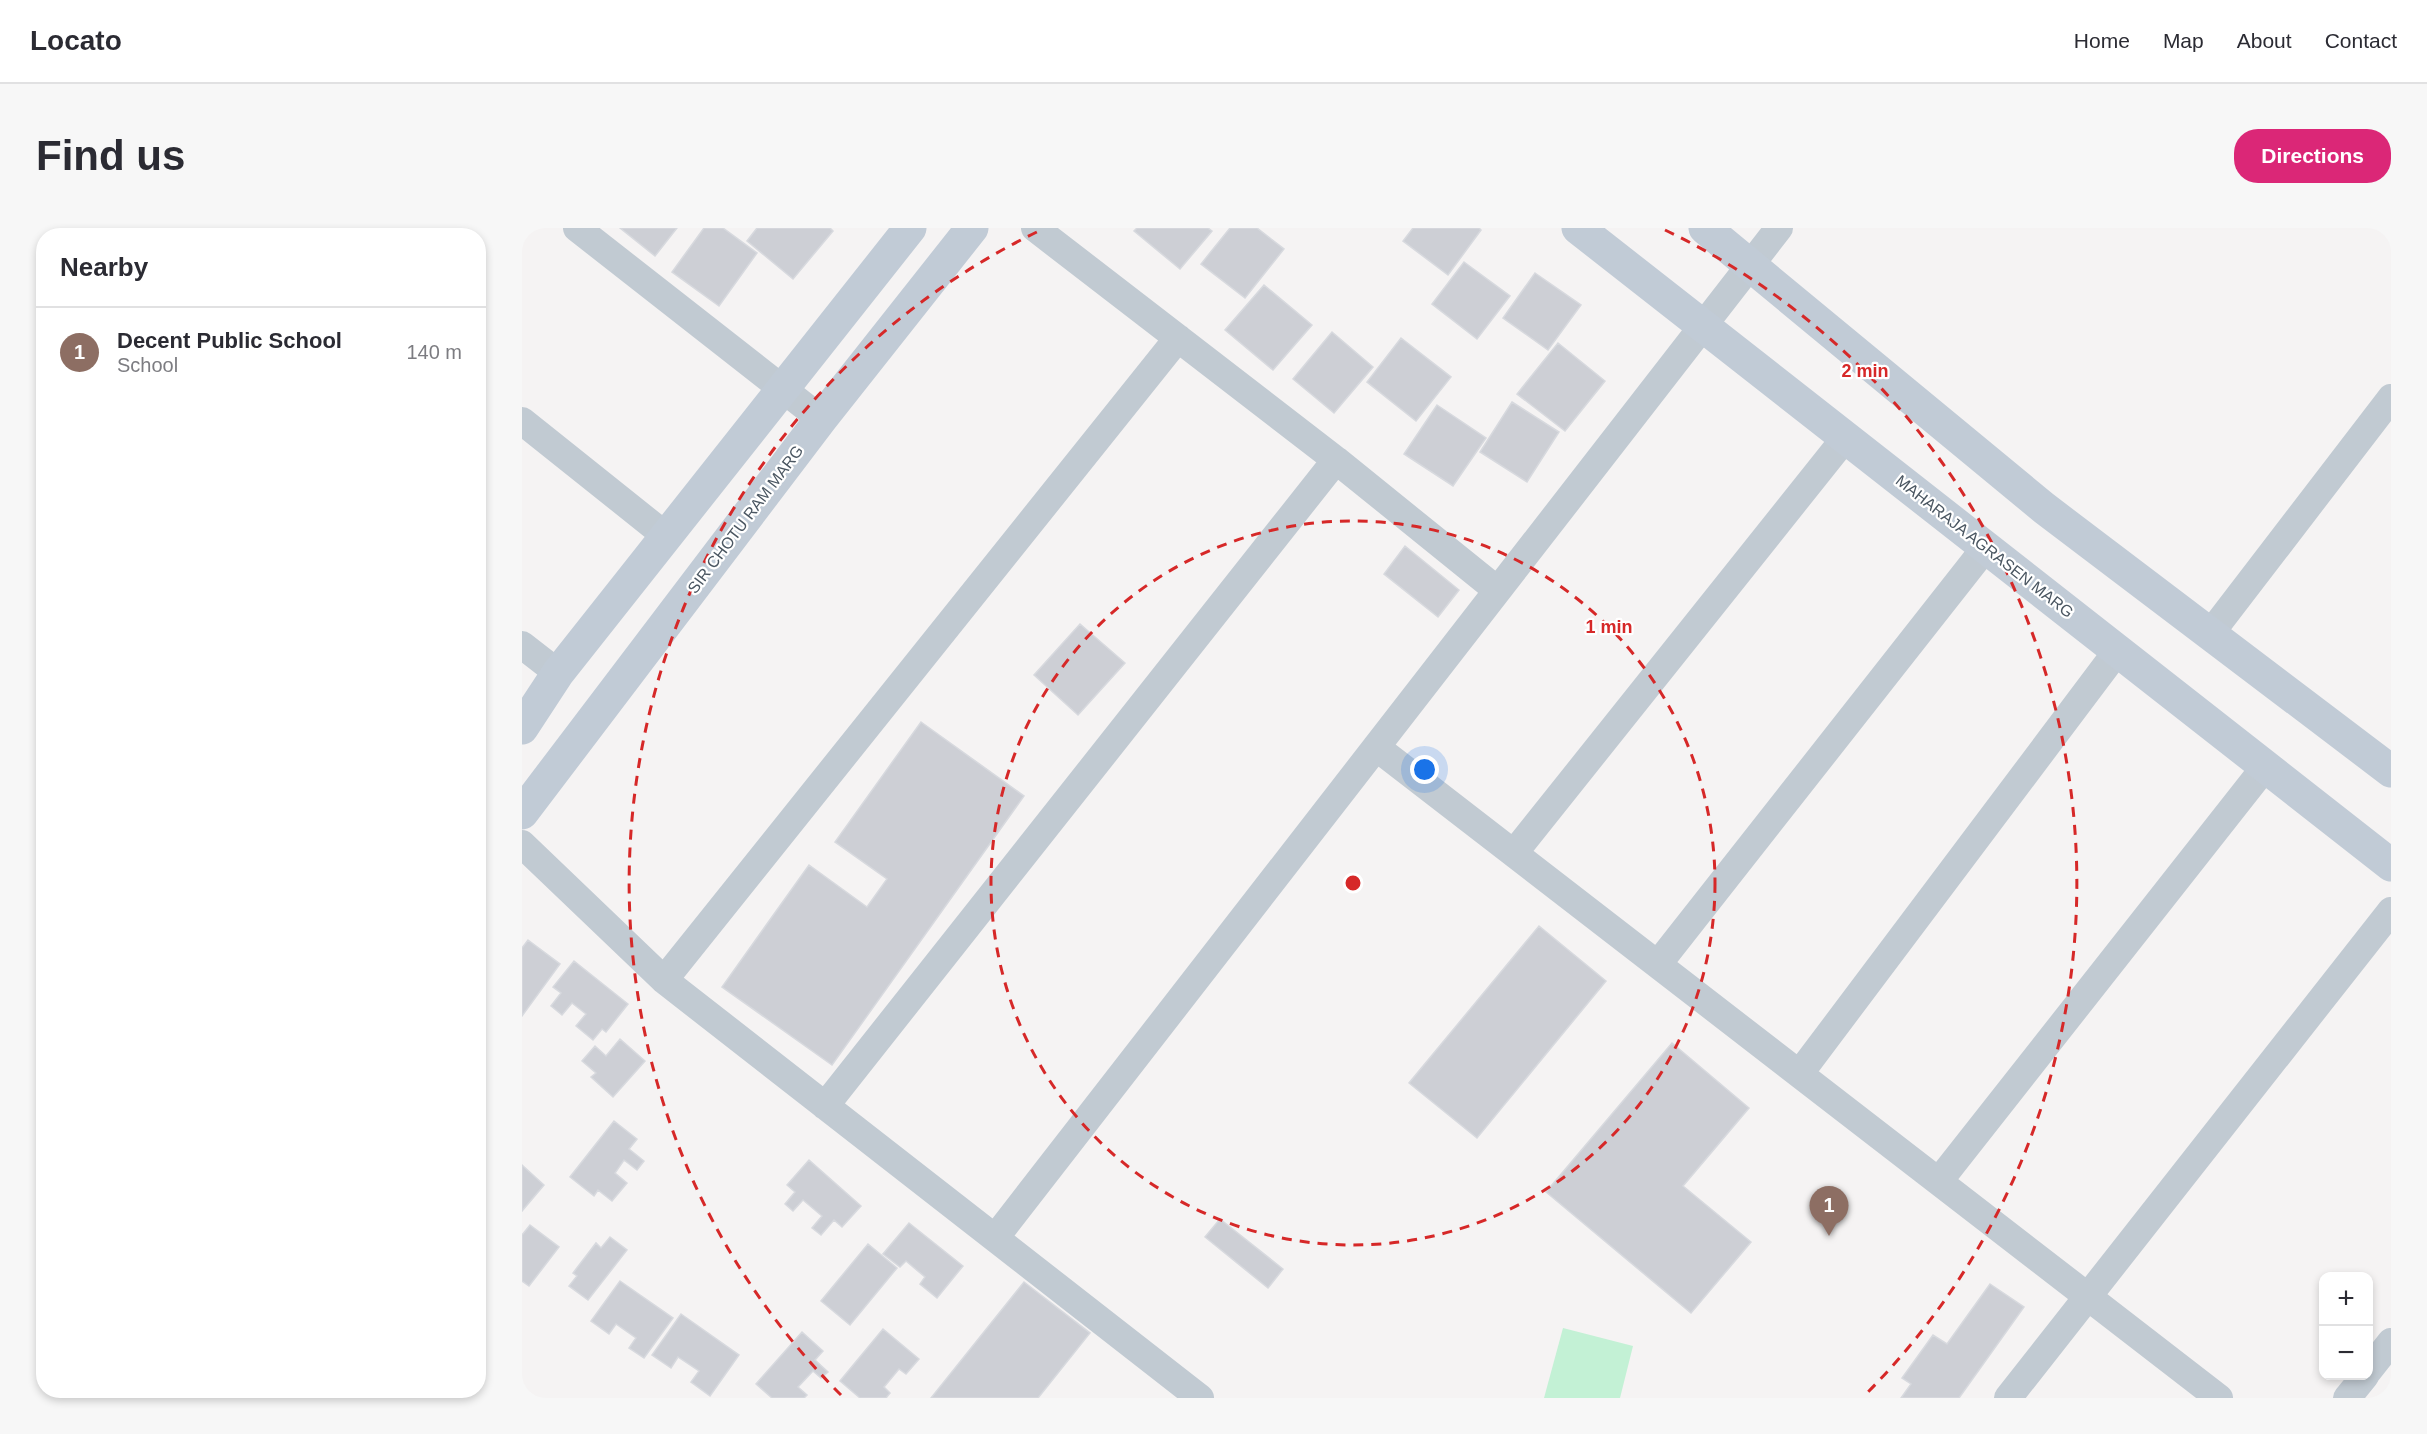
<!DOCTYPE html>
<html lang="en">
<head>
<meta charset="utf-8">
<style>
  body { margin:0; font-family:Arial,sans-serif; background:#f7f7f7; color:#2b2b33 }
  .controls { position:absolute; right:18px; bottom:18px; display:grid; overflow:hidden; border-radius:12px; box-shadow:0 3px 9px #0003 }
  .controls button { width:54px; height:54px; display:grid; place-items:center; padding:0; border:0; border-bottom:2px solid #e1e1e2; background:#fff; color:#2b2b33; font:30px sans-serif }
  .you { position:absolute; left:903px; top:542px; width:21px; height:21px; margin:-15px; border:4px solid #fff; border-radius:50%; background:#1a73e8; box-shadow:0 0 0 9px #1a73e833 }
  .badge { display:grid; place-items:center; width:39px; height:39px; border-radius:50%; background:#db2777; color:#fff; font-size:20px; font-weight:700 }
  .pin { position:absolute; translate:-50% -50px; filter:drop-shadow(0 2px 3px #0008) }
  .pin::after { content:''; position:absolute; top:32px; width:21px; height:18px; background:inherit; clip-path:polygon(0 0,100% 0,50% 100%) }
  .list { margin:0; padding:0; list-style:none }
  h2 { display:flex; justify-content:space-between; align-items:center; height:78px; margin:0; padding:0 24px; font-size:26px }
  h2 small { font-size:20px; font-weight:400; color:#7c7c81 }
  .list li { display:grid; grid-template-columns:39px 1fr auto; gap:18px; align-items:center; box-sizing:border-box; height:90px; padding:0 24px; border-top:2px solid #e1e1e2 }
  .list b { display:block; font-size:22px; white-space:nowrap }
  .list p { margin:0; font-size:20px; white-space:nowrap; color:#7c7c81 }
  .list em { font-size:20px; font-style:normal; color:#7c7c81 }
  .map { position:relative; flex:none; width:1869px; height:1170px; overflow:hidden; border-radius:24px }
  header { display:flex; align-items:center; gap:36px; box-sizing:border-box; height:84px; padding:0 30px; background:#fff; border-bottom:2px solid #e1e1e2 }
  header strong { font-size:28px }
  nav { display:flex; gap:33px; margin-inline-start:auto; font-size:21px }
  .intro { display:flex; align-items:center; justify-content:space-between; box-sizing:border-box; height:144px; padding:0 36px }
  h1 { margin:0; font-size:42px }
  .button { padding:15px 27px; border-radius:24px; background:#db2777; color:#fff; font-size:21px; font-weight:700 }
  main { display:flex; gap:36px; padding:0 36px }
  aside { flex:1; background:#fff; border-radius:24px; box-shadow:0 3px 9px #0003 }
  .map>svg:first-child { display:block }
  .green { fill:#c3f1d5 }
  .building { fill:#cdcfd5; stroke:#d7d9de; stroke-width:1.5 }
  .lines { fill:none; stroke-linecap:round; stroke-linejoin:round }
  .street { stroke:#c1cad2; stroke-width:28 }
  .secondary { stroke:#c1cbd6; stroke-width:33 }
  .ring { fill:none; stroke:#d62828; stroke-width:3; stroke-dasharray:10 8 }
  .labels { text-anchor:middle; stroke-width:4.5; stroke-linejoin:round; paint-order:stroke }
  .street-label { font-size:16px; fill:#4a5661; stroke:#fff }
  .centre { fill:#d62828; stroke:#fff; stroke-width:3 }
  .ring-label { font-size:18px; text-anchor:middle; font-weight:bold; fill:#d62828; stroke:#fff; stroke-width:4.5; stroke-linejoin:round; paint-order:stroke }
</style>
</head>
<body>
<header>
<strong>Locato</strong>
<nav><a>Home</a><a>Map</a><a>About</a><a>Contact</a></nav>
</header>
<div class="intro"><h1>Find us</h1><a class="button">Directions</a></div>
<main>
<aside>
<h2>Nearby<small></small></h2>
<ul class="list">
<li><span class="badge" style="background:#8d6e63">1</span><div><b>Decent Public School</b><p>School</p></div><em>140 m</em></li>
</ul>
</aside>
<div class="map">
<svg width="1869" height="1170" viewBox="0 0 1869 1170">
  <rect width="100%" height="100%" fill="#f5f3f3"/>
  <path class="green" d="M1041 1100 1111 1118 1098 1170H1022Z"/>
  <path class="building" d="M98 0H155L133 28Z
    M182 0H201L235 25 197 78 150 44Z
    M235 0H308L311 3 271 51 225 13Z
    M615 0H686L690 3 658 41 612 3Z
    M708 0H735L762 21 723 70 679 36Z
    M891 0H957L959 2 926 47 881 13Z
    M942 34 988 68 955 111 910 76Z
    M1013 45 1059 77 1026 122 981 90Z
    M742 57 790 97 751 142 703 102Z
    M810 104 851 139 812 185 771 151Z
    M879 110 929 149 894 193 845 154Z
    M1036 115 1083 153 1043 203 995 166Z
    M990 174 1037 204 1005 254 958 224Z
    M915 177 964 210 931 258 882 226Z
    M883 318 937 362 916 389 862 346Z
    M558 396 603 435 556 487 512 447Z
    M399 494 502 568 310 837 200 759 287 637 345 679 365 651 313 614Z
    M1017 698 1084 753 955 910 887 855Z
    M6 712 38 736 0 788V720Z
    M52 733 106 776 84 804 80 801 71 812 54 798 64 786 50 775 40 787 29 778 39 765 31 759Z
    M98 811 123 833 91 869 69 849 74 845 60 833 73 818 84 828Z
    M1150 815 1227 880 1161 958 1229 1014 1169 1085 1024 964Z
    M92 893 115 911 107 921 122 933 115 942 102 932 93 945 105 955 90 973 76 962 72 968 48 949Z
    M287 932 339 978 320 999 312 992 299 1007 290 1000 300 988 281 972 271 983 263 976 273 964 265 957Z
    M0 937 22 957 0 983Z
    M698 991 761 1041 746 1060 683 1009Z
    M387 995 441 1038 415 1070 398 1056 403 1049 384 1033 378 1039 361 1026Z
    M8 997 37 1019 7 1058 0 1053V1007Z
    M88 1009 105 1022 66 1072 47 1058 55 1048 51 1045 74 1015 79 1020Z
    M346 1016 375 1040 328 1097 299 1073Z
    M98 1053 151 1090 122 1130 107 1120 114 1110 94 1096 87 1106 69 1093Z
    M502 1054 568 1105 516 1170H409Z
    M1468 1056 1502 1079 1437 1170H1379L1389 1156 1380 1150 1411 1107 1425 1116Z
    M159 1086 217 1127 188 1168 169 1154 177 1143 156 1129 149 1140 130 1127Z
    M361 1101 397 1131 384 1146 377 1141 362 1159 368 1165 364 1170H338L318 1153Z
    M280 1104 301 1123 293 1132 306 1144 299 1150 291 1143 276 1159 285 1167 282 1170H250L234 1156Z"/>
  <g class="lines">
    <path class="street" d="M55 0 299 191
      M513 0 814 232 975 362 978 359
      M0 193 144 308
      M1688 406 1869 170
      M0 417 36 445
      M854 519 1697 1170
      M0 616 142 752 678 1170
      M992 625 1324 209
      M1136 736 1464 319
      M142 752 656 110
      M1278 845 1596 422
      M303 878 814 232
      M1417 953 1743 539
      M473 1010 1257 0
      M1846 1143 1869 1114
      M1486 1170 1869 683
      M1825 1170 1843 1148"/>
    <path class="secondary" d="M1056 0 1869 637
      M1183 0 1522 280 1869 543
      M0 500 36 445 388 0
      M0 585 299 191 450 0"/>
  </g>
  <g class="ring">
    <circle cx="831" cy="655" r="362"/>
    <path d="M319 1167A724 724 0 0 1 519 2M1143 2A724 724 0 0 1 1343 1167"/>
  </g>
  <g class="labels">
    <g class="street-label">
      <text transform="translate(223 291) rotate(-53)" y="6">SIR CHOTU RAM MARG</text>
      <text transform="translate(1463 318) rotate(38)" y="6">MAHARAJA AGRASEN MARG</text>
    </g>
  </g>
  <circle cx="831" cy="655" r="9" class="centre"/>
  <g class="ring-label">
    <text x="1343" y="149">2 min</text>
    <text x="1087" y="405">1 min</text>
  </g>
</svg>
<div class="controls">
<button>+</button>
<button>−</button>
</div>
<div class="you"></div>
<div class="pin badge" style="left:1307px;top:1008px;background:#8d6e63">1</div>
</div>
</main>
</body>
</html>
